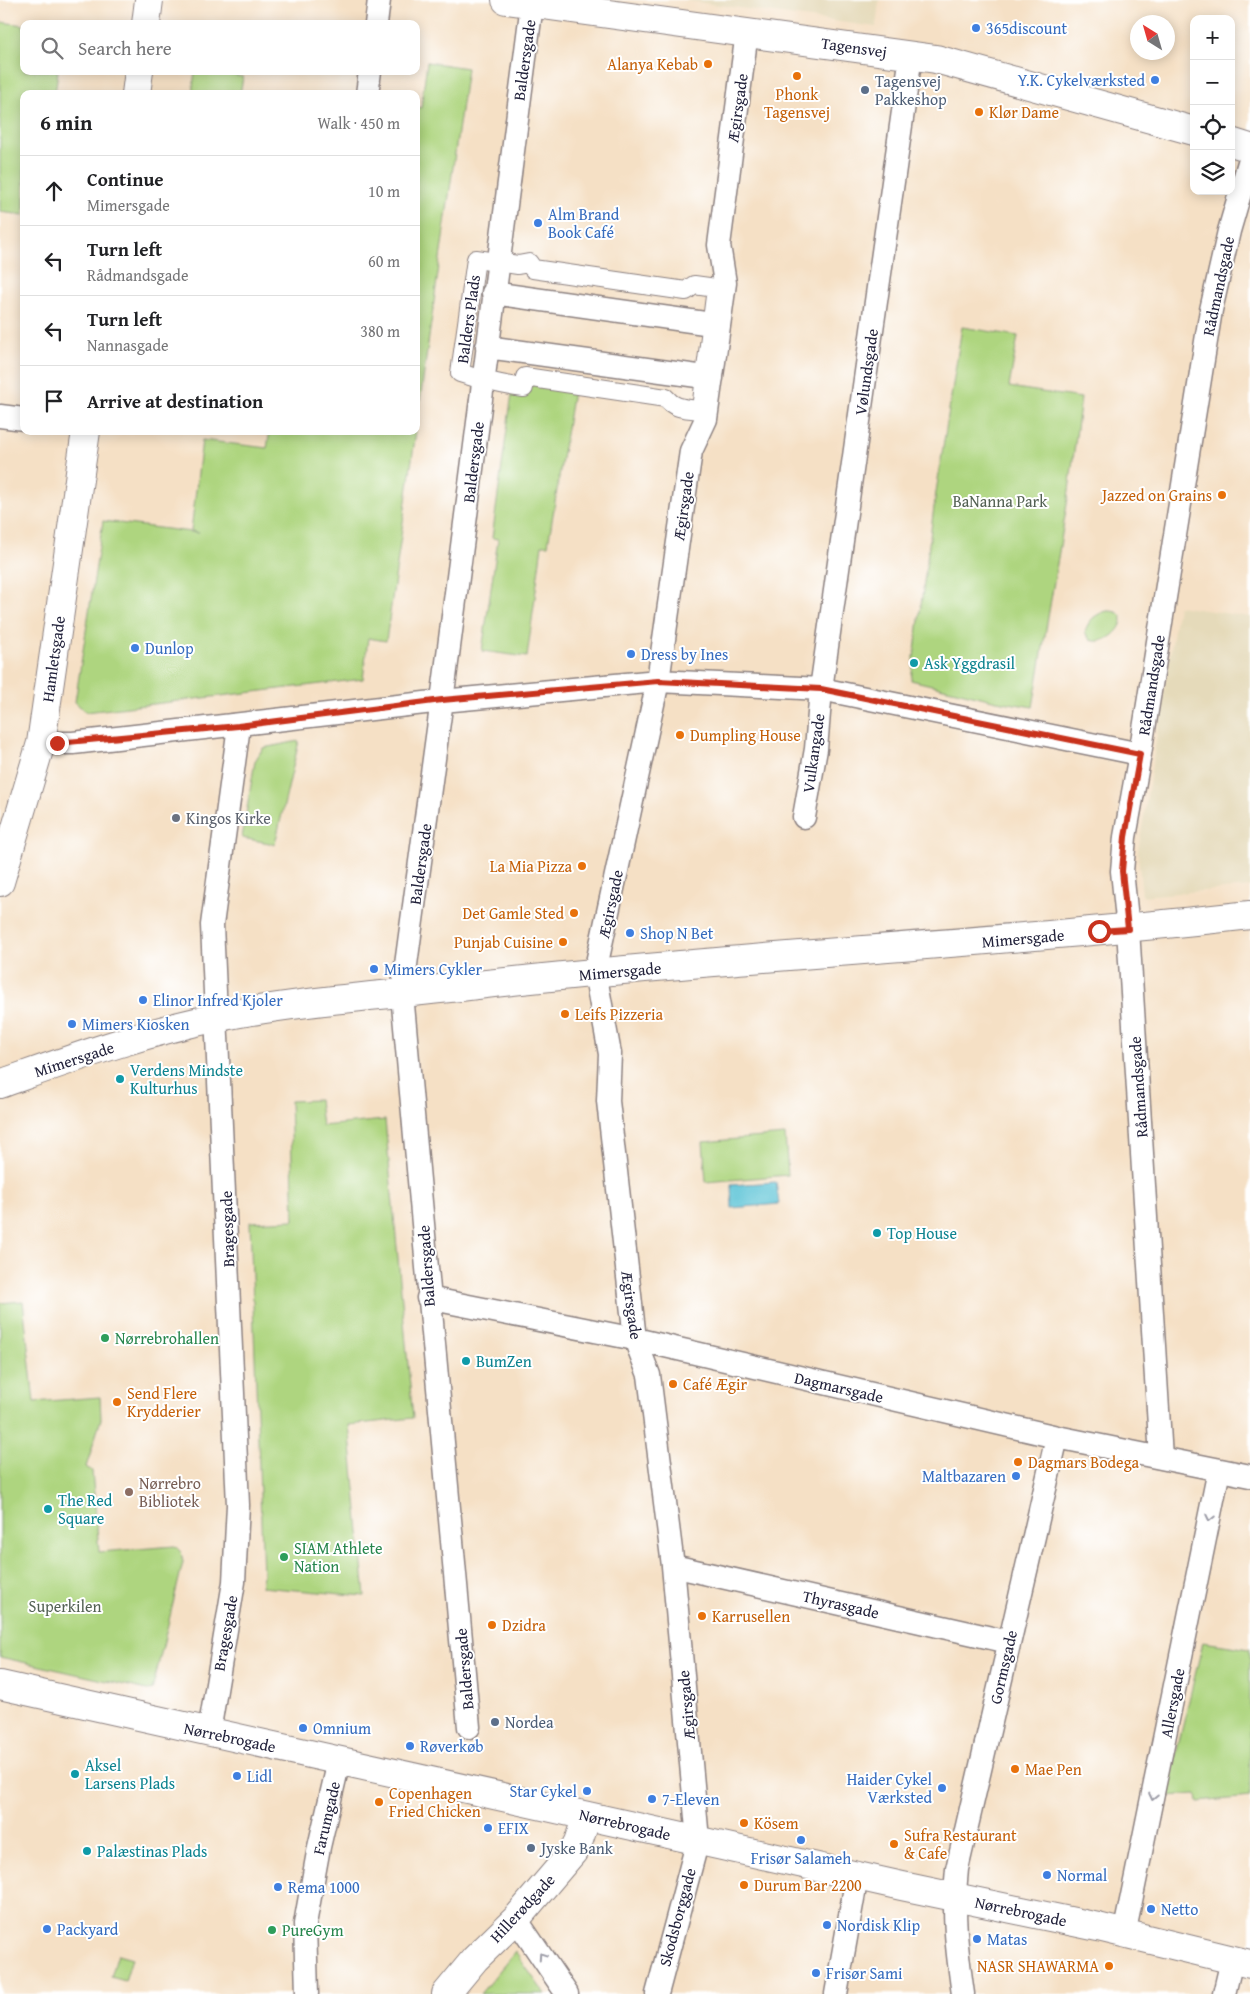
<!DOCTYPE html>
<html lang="en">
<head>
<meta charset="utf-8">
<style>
  body { margin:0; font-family:"Gentium Book Plus",serif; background:#f6f6f6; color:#202124 }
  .controls { position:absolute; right:15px; top:15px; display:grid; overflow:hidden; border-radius:10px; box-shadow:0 2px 12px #0003 }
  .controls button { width:45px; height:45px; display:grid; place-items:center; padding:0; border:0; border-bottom:1px solid #e0e0e0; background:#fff; color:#202124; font:25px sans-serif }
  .compass { position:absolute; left:1130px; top:15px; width:45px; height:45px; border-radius:50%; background:#fff; box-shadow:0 2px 12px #0003; rotate:323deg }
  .stop { position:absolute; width:15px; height:15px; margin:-11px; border:4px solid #c8321e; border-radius:50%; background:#fff }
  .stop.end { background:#c8321e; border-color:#fff; box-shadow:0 1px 5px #0008 }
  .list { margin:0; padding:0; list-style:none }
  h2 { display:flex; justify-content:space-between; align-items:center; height:65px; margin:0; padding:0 20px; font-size:21px }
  h2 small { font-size:16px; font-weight:400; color:#757577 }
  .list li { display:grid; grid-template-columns:32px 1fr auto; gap:15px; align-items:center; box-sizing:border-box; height:70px; padding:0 20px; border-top:1px solid #e0e0e0 }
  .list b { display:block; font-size:19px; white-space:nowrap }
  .list p { margin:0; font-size:16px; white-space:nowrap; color:#757577 }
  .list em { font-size:16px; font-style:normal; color:#757577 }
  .icon { flex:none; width:28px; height:28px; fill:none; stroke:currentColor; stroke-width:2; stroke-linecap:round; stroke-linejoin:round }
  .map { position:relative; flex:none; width:1250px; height:1994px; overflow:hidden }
  .search { position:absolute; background:#fff; box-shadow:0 2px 12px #0003; left:20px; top:20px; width:400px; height:55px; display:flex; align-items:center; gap:12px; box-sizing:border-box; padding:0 18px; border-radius:10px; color:#757577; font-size:19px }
  .panel { position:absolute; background:#fff; box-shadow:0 2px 12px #0003; left:20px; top:90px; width:400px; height:345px; border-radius:10px }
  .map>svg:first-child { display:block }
  .built { fill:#e5daba }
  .green { fill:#aed57f; stroke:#687c5d }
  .water { fill:#59c2d5; stroke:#3e7288 }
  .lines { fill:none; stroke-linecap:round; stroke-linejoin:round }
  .pedestrian-casing { stroke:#8c8180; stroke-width:20 }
  .minor-casing { stroke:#8c8180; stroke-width:25 }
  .tertiary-casing { stroke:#8c8180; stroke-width:30 }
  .pedestrian { stroke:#fff; stroke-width:18 }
  .minor { stroke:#fff; stroke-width:22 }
  .tertiary { stroke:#fff; stroke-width:28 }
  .oneway { stroke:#9c9ca7 }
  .route { stroke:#c8321e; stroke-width:6 }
  .shop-dot { fill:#3f7fe0; stroke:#fff; stroke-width:2 }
  .food-dot { fill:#e8710a; stroke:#fff; stroke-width:2 }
  .service-dot { fill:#5c6f8a; stroke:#fff; stroke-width:2 }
  .culture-dot { fill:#0f9aa8; stroke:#fff; stroke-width:2 }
  .worship-dot { fill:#6b7280; stroke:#fff; stroke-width:2 }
  .leisure-dot { fill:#2e9e5b; stroke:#fff; stroke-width:2 }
  .education-dot { fill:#8d6e63; stroke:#fff; stroke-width:2 }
  .labels { text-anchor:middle; stroke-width:4; stroke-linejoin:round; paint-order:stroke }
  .shop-label { font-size:16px; fill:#366cbe; stroke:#fff; text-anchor:start }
  .street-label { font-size:16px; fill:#22223b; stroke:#fff }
  .food-label { font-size:16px; fill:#c56008; stroke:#fff; text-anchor:start }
  .service-label { font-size:16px; fill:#4e5e75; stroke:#fff; text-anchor:start }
  .park-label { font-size:16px; fill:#536153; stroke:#fff }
  .culture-label { font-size:16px; fill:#0d838f; stroke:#fff; text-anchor:start }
  .worship-label { font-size:16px; fill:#5b616d; stroke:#fff; text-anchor:start }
  .leisure-label { font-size:16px; fill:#27864d; stroke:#fff; text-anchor:start }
  .education-label { font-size:16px; fill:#785e54; stroke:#fff; text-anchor:start }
</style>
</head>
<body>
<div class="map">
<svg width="1250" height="1994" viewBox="0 0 1250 1994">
  <rect width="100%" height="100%" fill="#fff"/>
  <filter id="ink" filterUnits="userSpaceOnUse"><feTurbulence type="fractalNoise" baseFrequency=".02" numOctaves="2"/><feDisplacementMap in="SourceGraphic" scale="10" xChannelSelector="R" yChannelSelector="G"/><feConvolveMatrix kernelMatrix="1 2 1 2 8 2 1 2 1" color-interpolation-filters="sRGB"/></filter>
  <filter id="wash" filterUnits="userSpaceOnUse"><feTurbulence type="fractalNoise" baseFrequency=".0096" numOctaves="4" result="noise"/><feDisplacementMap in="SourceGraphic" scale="20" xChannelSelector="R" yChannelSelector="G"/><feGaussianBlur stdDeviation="1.12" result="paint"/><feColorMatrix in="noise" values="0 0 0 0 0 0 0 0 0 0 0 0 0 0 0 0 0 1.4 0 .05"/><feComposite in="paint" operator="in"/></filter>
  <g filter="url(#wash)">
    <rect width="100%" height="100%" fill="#f5e0c5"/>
    <path class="built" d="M682 0H879L876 27Z
      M1178 606 1250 617V887L1142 896 1138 852Z"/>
    <path class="green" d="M0 22 24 25V71H58L55 94H24V215L0 212Z
      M427 62 467 68 416 429V111L417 107 421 108Z
      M195 71H232V75L243 77 240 94H192Z
      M962 327 1018 336 1009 387 1081 398 1068 498 1033 707 997 701 911 680 936 492Z
      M525 377 574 385 548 545H542L527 657 482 651 498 539 492 538 513 386Z
      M270 431H416L386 641 368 638 363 679 86 712 75 702 103 521 199 533 191 531 202 440 267 448Z
      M1107 611C1139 610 1113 648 1090 640L1085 632C1088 620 1096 614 1107 611Z
      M299 741 275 844 242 838 255 761 263 748Z
      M319 1100 322 1126 385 1120 413 1418 349 1425 365 1596 261 1587 263 1575 250 1222 294 1220 290 1101Z
      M785 1135 788 1175 706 1182 703 1142Z
      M23 1301 34 1402 100 1397 101 1419 86 1467 92 1471 99 1552 175 1546 181 1552 183 1562 152 1691 0 1657V1303Z
      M1203 1642 1250 1649V1797L1198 1802 1197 1794 1166 1796Z
      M515 1952 545 1994H480Z
      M118 1954 132 1958 125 1981 111 1977Z"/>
    <path class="water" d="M776 1182 779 1204 732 1208 731 1185Z"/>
  </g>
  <g filter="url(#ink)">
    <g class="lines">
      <g class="pedestrian-casing">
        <path id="pedestrian" d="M476 259 518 265 529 263 533 269 686 291 694 285 716 288 701 409 699 410C686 408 674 409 666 398L525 377 524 388C502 385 481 380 460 373Z"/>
      </g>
      <g class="minor-casing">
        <path id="minor" d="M376 24 379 0
          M367 94 370 71
          M493 293 719 325
          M487 347 712 378
          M0 416 24 419
          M41 743H73L442 701 658 681 821 689 1140 754
          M804 817 816 749 821 689 911 55
          M428 1298 635 1339 1057 1437 1250 1476
          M1161 1458 1128 929 1122 871 1125 837 1140 754 1211 310 1229 231 1250 159
          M673 1566 1009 1642
          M469 1727 402 994 445 678 532 4
          M209 1732 234 1582 238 1505 212 925 239 726
          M516 1919 567 1994
          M1124 1935 1219 1470
          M307 1994 305 1924 319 1847 339 1761
          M657 1994 698 1840 673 1566 649 1375 635 1339 608 1101 610 1054 595 972 658 681 691 451 706 419 725 283 719 245 747 32
          M836 1994 857 1876
          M963 1994C957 1951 952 1912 957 1869L1057 1437
          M1224 1994 1232 1960"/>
      </g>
      <g class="tertiary-casing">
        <path id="tertiary" d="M506 0 936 59 1194 131
          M146 24 149 0
          M136 94 139 71
          M1231 142 1250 148
          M0 882 41 743 86 431
          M0 1084C71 1059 144 1032 219 1017 304 1000 392 995 477 985 734 956 993 944 1250 915
          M0 1685 902 1886 1098 1927 1250 1964
          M446 1994 475 1959 516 1919 573 1852 578 1843 587 1816"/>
      </g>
      <use href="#pedestrian" class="pedestrian"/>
      <use href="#minor" class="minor"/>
      <use href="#tertiary" class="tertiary"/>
    </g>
    <defs><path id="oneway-chevron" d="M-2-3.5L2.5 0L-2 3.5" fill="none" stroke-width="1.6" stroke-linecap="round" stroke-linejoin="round" transform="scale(1.25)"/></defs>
    <g class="oneway">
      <use href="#oneway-chevron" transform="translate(1210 1518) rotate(102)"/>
      <use href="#oneway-chevron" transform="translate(1153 1797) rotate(102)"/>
      <use href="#oneway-chevron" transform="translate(542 1956) rotate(-124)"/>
    </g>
  </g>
  <g class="lines" filter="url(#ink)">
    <path class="route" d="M57 743 238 726 442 700 658 681 821 689 1140 754 1125 837 1122 871 1128 929 1099 931"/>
  </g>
  <g class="shop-dot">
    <circle cx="976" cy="28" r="5"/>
    <circle cx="1155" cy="80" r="5"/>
    <circle cx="538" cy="223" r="5"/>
    <circle cx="135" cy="648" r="5"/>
    <circle cx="631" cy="654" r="5"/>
    <circle cx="630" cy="933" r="5"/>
    <circle cx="374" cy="969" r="5"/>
    <circle cx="143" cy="1000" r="5"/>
    <circle cx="72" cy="1024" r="5"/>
    <circle cx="1016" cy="1476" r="5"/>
    <circle cx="303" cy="1728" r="5"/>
    <circle cx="410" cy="1746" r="5"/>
    <circle cx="237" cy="1776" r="5"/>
    <circle cx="942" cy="1788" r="5"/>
    <circle cx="587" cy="1791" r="5"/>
    <circle cx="652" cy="1799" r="5"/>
    <circle cx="488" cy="1828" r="5"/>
    <circle cx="801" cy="1840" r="5"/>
    <circle cx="1047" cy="1875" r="5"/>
    <circle cx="278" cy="1887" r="5"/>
    <circle cx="1151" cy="1909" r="5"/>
    <circle cx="827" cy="1925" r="5"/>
    <circle cx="47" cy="1929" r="5"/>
    <circle cx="977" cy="1939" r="5"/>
    <circle cx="816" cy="1973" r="5"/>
  </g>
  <g class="food-dot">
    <circle cx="708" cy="64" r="5"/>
    <circle cx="797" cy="76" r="5"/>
    <circle cx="979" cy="112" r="5"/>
    <circle cx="1222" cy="495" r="5"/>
    <circle cx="680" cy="735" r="5"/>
    <circle cx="582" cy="866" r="5"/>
    <circle cx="574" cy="913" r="5"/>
    <circle cx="563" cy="942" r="5"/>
    <circle cx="565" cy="1014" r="5"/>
    <circle cx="673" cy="1384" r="5"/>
    <circle cx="117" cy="1402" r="5"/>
    <circle cx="1018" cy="1462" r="5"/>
    <circle cx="702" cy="1616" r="5"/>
    <circle cx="492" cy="1625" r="5"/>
    <circle cx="1015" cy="1769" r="5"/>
    <circle cx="379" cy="1802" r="5"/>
    <circle cx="744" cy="1823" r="5"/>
    <circle cx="894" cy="1844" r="5"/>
    <circle cx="744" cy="1885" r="5"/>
    <circle cx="1109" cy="1966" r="5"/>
  </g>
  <g class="service-dot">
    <circle cx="865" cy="90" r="5"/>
    <circle cx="495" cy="1722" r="5"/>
    <circle cx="531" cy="1848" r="5"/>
  </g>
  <g class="culture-dot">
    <circle cx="914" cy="663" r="5"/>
    <circle cx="120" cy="1079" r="5"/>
    <circle cx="877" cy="1233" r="5"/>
    <circle cx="466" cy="1361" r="5"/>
    <circle cx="48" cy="1509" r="5"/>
    <circle cx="75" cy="1774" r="5"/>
    <circle cx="87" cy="1851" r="5"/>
  </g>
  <circle class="worship-dot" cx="176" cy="818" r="5"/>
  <g class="leisure-dot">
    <circle cx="105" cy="1338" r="5"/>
    <circle cx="284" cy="1557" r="5"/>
    <circle cx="272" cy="1930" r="5"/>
  </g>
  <circle class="education-dot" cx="129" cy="1492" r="5"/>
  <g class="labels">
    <g class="shop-label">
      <text x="986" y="34">365discount</text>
      <text x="1145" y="86" text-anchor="end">Y.K. Cykelværksted</text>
      <text x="548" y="220">Alm Brand<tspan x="548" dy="18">Book Café</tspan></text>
      <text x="145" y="654">Dunlop</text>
      <text x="641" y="660">Dress by Ines</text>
      <text x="640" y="939">Shop N Bet</text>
      <text x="384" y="975">Mimers Cykler</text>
      <text x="153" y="1006">Elinor Infred Kjoler</text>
      <text x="82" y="1030">Mimers Kiosken</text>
      <text x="1006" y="1482" text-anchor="end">Maltbazaren</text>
      <text x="313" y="1734">Omnium</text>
      <text x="420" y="1752">Røverkøb</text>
      <text x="247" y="1782">Lidl</text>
      <text x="932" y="1785" text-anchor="end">Haider Cykel<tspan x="932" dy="18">Værksted</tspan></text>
      <text x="577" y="1797" text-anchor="end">Star Cykel</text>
      <text x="662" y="1805">7-Eleven</text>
      <text x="498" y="1834">EFIX</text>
      <text x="801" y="1864" text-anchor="middle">Frisør Salameh</text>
      <text x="1057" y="1881">Normal</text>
      <text x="288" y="1893">Rema 1000</text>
      <text x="1161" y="1915">Netto</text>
      <text x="837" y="1931">Nordisk Klip</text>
      <text x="57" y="1935">Packyard</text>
      <text x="987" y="1945">Matas</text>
      <text x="826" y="1979">Frisør Sami</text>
    </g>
    <g class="street-label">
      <text transform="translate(854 47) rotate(8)" y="6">Tagensvej</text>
      <text transform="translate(524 60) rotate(-82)" y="6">Baldersgade</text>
      <text transform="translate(737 108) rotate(-82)" y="6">Ægirsgade</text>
      <text transform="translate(1218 286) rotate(-78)" y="6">Rådmandsgade</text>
      <text transform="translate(468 319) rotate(-82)" y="6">Balders Plads</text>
      <text transform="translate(866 372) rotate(-82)" y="6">Vølundsgade</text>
      <text transform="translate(473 462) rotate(-83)" y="6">Baldersgade</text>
      <text transform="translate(683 506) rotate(-82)" y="6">Ægirsgade</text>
      <text transform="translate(53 659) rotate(-82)" y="6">Hamletsgade</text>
      <text transform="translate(1151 685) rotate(-81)" y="6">Rådmandsgade</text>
      <text transform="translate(813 753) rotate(-82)" y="6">Vulkangade</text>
      <text transform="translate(420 864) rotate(-82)" y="6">Baldersgade</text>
      <text transform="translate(610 904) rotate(-78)" y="6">Ægirsgade</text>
      <text transform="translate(1023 938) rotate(-5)" y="6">Mimersgade</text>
      <text transform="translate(620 971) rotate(-5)" y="6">Mimersgade</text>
      <text transform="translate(74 1059) rotate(-18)" y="6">Mimersgade</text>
      <text transform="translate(1138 1087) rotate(-94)" y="6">Rådmandsgade</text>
      <text transform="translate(227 1229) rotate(-92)" y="6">Bragesgade</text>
      <text transform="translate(426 1266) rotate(-94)" y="6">Baldersgade</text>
      <text transform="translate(632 1305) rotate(82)" y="6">Ægirsgade</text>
      <text transform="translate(839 1387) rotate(13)" y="6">Dagmarsgade</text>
      <text transform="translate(841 1604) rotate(13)" y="6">Thyrasgade</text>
      <text transform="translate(225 1633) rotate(-80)" y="6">Bragesgade</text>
      <text transform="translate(1003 1667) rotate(-77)" y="6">Gormsgade</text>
      <text transform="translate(464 1669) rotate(-95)" y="6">Baldersgade</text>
      <text transform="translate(1172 1703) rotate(-79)" y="6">Allersgade</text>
      <text transform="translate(686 1705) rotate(-95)" y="6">Ægirsgade</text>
      <text transform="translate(230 1737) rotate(12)" y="6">Nørrebrogade</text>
      <text transform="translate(326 1818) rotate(-77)" y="6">Farumgade</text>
      <text transform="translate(625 1824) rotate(13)" y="6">Nørrebrogade</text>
      <text transform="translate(522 1908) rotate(-47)" y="6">Hillerødgade</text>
      <text transform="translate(1021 1911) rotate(12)" y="6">Nørrebrogade</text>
      <text transform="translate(677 1917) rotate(-75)" y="6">Skodsborggade</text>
    </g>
    <g class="food-label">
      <text x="698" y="70" text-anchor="end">Alanya Kebab</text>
      <text x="797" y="100" text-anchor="middle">Phonk<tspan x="797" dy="18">Tagensvej</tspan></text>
      <text x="989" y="118">Klør Dame</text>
      <text x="1212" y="501" text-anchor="end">Jazzed on Grains</text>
      <text x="690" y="741">Dumpling House</text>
      <text x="572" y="872" text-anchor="end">La Mia Pizza</text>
      <text x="564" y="919" text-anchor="end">Det Gamle Sted</text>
      <text x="553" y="948" text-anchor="end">Punjab Cuisine</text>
      <text x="575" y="1020">Leifs Pizzeria</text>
      <text x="683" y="1390">Café Ægir</text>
      <text x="127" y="1399">Send Flere<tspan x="127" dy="18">Krydderier</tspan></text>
      <text x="1028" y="1468">Dagmars Bodega</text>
      <text x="712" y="1622">Karrusellen</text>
      <text x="502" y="1631">Dzidra</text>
      <text x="1025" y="1775">Mae Pen</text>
      <text x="389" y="1799">Copenhagen<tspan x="389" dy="18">Fried Chicken</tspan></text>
      <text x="754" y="1829">Kösem</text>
      <text x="904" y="1841">Sufra Restaurant<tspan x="904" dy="18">&amp; Cafe</tspan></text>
      <text x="754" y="1891">Durum Bar 2200</text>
      <text x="1099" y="1972" text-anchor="end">NASR SHAWARMA</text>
    </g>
    <g class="service-label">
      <text x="875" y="87">Tagensvej<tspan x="875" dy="18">Pakkeshop</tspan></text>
      <text x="505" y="1728">Nordea</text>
      <text x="541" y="1854">Jyske Bank</text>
    </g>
    <g class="park-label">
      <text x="1000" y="507">BaNanna Park</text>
      <text x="65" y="1612">Superkilen</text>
    </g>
    <g class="culture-label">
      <text x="924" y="669">Ask Yggdrasil</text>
      <text x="130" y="1076">Verdens Mindste<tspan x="130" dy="18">Kulturhus</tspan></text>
      <text x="887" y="1239">Top House</text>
      <text x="476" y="1367">BumZen</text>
      <text x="58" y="1506">The Red<tspan x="58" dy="18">Square</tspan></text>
      <text x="85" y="1771">Aksel<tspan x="85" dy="18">Larsens Plads</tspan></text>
      <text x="97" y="1857">Palæstinas Plads</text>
    </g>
    <g class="worship-label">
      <text x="186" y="824">Kingos Kirke</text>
    </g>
    <g class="leisure-label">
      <text x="115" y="1344">Nørrebrohallen</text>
      <text x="294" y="1554">SIAM Athlete<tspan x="294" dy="18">Nation</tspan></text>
      <text x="282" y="1936">PureGym</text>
    </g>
    <g class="education-label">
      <text x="139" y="1489">Nørrebro<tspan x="139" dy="18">Bibliotek</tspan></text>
    </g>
  </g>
</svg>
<div class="controls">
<button>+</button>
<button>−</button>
<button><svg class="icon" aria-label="locate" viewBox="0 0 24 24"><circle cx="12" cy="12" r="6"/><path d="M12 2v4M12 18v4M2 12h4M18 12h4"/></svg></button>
<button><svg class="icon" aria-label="layers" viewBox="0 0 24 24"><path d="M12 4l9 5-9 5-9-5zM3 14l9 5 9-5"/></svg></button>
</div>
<svg class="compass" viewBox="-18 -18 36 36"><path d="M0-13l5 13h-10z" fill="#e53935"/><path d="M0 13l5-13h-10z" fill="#757577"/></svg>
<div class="stop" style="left:1099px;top:931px"></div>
<div class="stop end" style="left:57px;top:743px"></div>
<div class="search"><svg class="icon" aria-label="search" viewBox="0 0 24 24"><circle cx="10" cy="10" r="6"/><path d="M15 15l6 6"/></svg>Search here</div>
<section class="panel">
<h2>6 min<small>Walk · 450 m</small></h2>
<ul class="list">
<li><svg class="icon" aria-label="ahead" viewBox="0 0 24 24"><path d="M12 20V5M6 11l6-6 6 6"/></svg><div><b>Continue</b><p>Mimersgade</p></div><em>10 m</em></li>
<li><svg class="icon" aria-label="left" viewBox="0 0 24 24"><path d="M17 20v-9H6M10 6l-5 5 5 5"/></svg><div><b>Turn left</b><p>Rådmandsgade</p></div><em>60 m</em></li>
<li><svg class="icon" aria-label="left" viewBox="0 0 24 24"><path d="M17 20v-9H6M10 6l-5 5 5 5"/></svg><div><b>Turn left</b><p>Nannasgade</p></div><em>380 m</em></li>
<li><svg class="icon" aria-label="arrive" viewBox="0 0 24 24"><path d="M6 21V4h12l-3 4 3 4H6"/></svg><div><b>Arrive at destination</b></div></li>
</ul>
</section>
</div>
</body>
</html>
